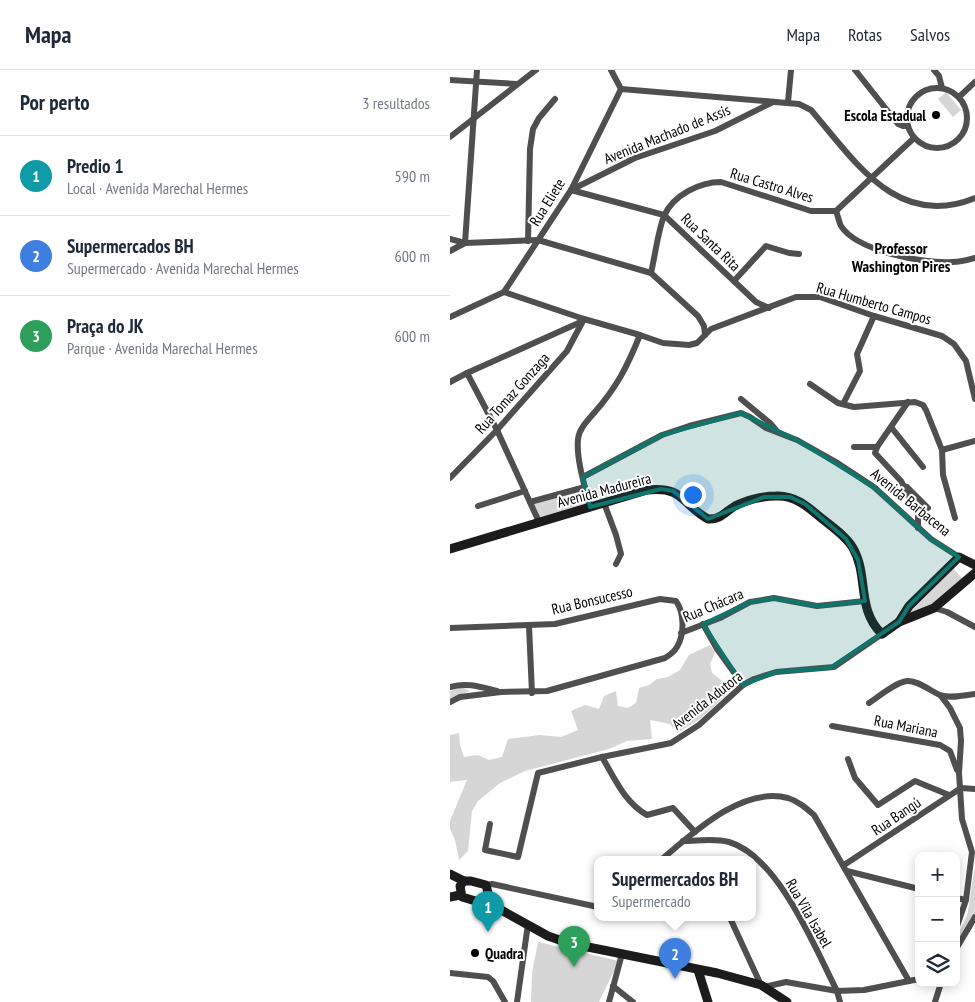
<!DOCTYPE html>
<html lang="pt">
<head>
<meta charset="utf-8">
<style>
	:root { --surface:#fff; --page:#f6f6f7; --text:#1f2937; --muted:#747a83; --line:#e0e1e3; --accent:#000 }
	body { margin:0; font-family:"PT Sans Narrow",sans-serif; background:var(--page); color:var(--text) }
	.controls { position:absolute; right:15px; bottom:15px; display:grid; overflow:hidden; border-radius:10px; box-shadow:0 2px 12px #0003 }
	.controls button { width:45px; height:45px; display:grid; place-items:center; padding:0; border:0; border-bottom:1px solid var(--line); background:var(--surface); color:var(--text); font:25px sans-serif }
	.you { position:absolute; left:242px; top:424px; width:18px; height:18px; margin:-12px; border:4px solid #fff; border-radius:50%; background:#1a73e8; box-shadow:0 0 0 8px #1a73e833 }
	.badge { display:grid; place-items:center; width:32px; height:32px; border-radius:50%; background:var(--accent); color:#fff; font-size:16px; font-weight:700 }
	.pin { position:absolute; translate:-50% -41px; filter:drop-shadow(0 1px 2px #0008) }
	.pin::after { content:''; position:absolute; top:26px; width:18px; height:15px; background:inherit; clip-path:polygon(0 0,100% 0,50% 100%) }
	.popup { position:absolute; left:144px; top:786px; width:162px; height:65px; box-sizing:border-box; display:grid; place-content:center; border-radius:10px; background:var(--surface); filter:drop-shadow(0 1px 4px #0005); font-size:16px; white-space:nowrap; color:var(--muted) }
	.popup b { font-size:19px; color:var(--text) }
	.popup::after { content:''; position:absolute; left:50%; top:100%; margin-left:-10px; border:10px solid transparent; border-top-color:var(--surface) }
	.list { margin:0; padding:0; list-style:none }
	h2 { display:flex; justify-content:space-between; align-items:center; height:65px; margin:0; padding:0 20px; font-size:21px }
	h2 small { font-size:16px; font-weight:400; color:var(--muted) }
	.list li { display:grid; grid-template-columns:32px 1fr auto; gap:15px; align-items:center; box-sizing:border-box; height:80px; padding:0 20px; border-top:1px solid var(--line) }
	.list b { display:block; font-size:19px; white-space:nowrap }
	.list p { margin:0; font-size:16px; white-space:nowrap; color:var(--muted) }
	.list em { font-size:16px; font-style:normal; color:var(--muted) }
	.icon { flex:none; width:28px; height:28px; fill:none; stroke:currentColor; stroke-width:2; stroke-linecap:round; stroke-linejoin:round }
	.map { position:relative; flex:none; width:525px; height:932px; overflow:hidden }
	header { display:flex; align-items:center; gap:30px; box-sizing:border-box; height:70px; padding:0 25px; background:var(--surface); border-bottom:1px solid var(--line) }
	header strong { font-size:24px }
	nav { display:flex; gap:28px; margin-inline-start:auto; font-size:18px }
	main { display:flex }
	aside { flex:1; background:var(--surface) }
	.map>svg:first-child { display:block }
	.green { fill:#d6d6d6 }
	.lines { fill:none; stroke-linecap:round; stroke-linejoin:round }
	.street { stroke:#4f4f4f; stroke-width:6 }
	.secondary { stroke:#1c1c1c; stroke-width:9 }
	.marked { fill:#0f766e; fill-opacity:0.2; stroke:#0f766e; stroke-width:4; stroke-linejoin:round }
	.poi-dot { fill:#000; stroke:#fff; stroke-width:2 }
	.labels { text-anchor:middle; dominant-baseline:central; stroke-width:4; stroke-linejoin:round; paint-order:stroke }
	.poi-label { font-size:15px; font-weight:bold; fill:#000; stroke:#fff; text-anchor:end }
	.street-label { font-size:15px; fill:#000; stroke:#fff }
	.neighbourhood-label { font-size:16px; font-weight:bold; fill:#000; stroke:#fff }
</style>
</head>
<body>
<header>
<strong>Mapa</strong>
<nav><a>Mapa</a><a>Rotas</a><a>Salvos</a></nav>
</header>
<main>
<aside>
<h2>Por perto<small>3 resultados</small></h2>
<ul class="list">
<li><span class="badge" style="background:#0f9aa8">1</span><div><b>Predio 1</b><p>Local · Avenida Marechal Hermes</p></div><em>590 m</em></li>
<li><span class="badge" style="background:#3f7fe0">2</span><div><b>Supermercados BH</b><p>Supermercado · Avenida Marechal Hermes</p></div><em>600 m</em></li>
<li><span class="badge" style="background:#2e9e5b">3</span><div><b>Praça do JK</b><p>Parque · Avenida Marechal Hermes</p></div><em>600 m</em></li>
</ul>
</aside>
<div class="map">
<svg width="525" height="932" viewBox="0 0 525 932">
	<rect width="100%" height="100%" fill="#fff"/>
	<g class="green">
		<path d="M496 22 511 40 503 47 488 29Z"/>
		<path d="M134 418 138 436 89 451 81 433Z"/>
		<path d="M503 498 512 508 484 537 459 545 461 540Z"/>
		<path d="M260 575 265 582 260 594 262 603 283 619 250 649 227 663 220 654 200 650 202 669 177 671 159 679 75 701 50 713 28 731 22 741 18 781 9 790 5 770 0 759V751L17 710 0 712V665L9 663 10 675 14 687 28 685 39 690 52 687 58 669 90 665 111 667 128 660 121 641 135 635 149 639 154 626 166 621 168 636 178 638 186 633 189 618 199 615 207 609 218 607 230 600 239 585Z"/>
		<path d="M12 617 20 621 0 628V621Z"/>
		<path d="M525 798V844L506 874C506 863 514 855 517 845 521 829 521 813 525 798Z"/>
		<path d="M88 872 169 891 149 932H81L82 903Z"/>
	</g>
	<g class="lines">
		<g class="street">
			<path d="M161 0 171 19"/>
			<path d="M405 0 448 54 453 56H458"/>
			<path d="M484 0 489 6 492 18"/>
			<path d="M0 10 67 14"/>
			<circle cx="487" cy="48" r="30"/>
			<path d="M171 19 349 34 361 40C405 91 447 160 525 128"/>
			<path d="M509 27 525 12"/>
			<path d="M338 32 341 0"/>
			<path d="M0 67 86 0"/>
			<path d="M121 120 214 145 306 232 319 238"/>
			<path d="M121 120 185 88 265 61 323 32"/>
			<path d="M386 141C388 146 389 152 391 156 407 181 474 194 502 192 510 192 518 190 525 188"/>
			<path d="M0 169 15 173"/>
			<path d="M78 171 80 79 83 59 89 48 105 29"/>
			<path d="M15 173 27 0"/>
			<path d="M0 181 15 173 88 170 201 203 248 246 254 256 255 265"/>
			<path d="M201 203C205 186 208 161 214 146 223 125 250 112 271 112L361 141H386L464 68"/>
			<path d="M284 211 316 176 339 183 349 184"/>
			<path d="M54 222 134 249 190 265 213 273 239 275 247 273 261 259 346 227H370L424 246 492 266 504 274 516 291 525 329"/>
			<path d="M0 247 54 222 121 120 171 19"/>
			<path d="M17 303 47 360 89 452"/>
			<path d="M0 312 17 303 133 251"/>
			<path d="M360 314 388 333 404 337 465 332 473 335 476 340 492 380 493 405 505 448"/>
			<path d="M291 329 320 353 326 360"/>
			<path d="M458 332 427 377 425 383 451 411 468 443V458"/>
			<path d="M393 334 410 301 407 284 424 246"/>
			<path d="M441 357 473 397"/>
			<path d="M404 377H427"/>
			<path d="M492 380 525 371"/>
			<path d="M133 407 212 365 239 356 291 343 300 347 316 358 347 370 386 392 424 417 481 469 509 487"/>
			<path d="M0 408 47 360 117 281 134 249"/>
			<path d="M457 417 478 438"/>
			<path d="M80 432 135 417"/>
			<path d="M154 433 166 465 171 484 166 494"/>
			<path d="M28 436 75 421"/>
			<path d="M140 437C135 417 126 389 128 369 129 359 137 351 144 343 167 317 177 297 190 265"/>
			<path d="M484 538 497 542 525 557"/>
			<path d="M253 554 267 579 293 615"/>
			<path d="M79 556 82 623"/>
			<path d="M0 558 105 554 210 529 226 531C234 542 235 564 227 577 224 582 220 585 215 588L97 621 51 622 10 627 0 632"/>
			<path d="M231 563 270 548 300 532 324 528 367 536 415 531"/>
			<path d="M0 617C17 612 31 617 47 621"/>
			<path d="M491 626 500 638 510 658 511 671 509 703 512 749 522 782 516 830 506 859"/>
			<path d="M419 633C428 627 446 612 457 611 468 610 480 621 490 625 500 629 514 625 525 624"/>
			<path d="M382 656 490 675 500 681 507 700"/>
			<path d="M152 687C165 709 175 733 197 745L223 738 245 762"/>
			<path d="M398 689 405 708 428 735 465 711 499 725"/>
			<path d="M511 718 525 719"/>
			<path d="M40 754 35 780 68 787 88 703 152 687 221 673 249 655 293 615 304 609 326 602 384 597 432 564"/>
			<path d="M233 771C248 771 264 768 279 772 328 786 365 878 387 921L390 932"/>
			<path d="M211 790C243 763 292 716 338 728 348 731 356 738 364 745L459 911"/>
			<path d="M394 795 511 718"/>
			<path d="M397 801 469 819"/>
			<path d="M36 815 42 814 148 837"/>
			<path d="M506 828 516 830"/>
			<path d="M280 848 311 915"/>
			<path d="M506 879 525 847"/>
			<path d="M0 903 38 907 43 911 55 932"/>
			<path d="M163 916 183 932"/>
			<path d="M314 917 336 912 387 921 414 920 469 909"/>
			<path d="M67 932 78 854"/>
			<path d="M159 932 172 884"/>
			<path d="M485 932 491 913"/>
		</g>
		<g class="secondary">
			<path d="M0 479 197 420C234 416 231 434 258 449 270 450 275 442 285 436 296 430 313 426 326 426 344 425 357 436 370 447 381 456 396 466 403 478 419 506 406 539 432 564L449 552 484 538 525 503"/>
			<path d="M449 552 459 536 509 487 525 495"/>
			<path d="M0 804 14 811"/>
			<path d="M14 811H21L36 815 38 823 37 829 29 832 12 827 10 816Z"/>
			<path d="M0 827 10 825"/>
			<path d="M35 831 98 866 118 873 267 903 311 915 337 932"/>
			<path d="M248 900 258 932"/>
		</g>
	</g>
	<path class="marked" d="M291 343 347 370 424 417 481 469 509 487 459 536 449 552 380 598 326 602 293 615 253 554 300 532 324 528 367 536 415 531 408 490 396 469 355 434 340 427H314L258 449 223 421 211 419 140 437 133 407 212 365Z"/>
	<g class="poi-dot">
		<circle cx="486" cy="45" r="5"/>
		<circle cx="25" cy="883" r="5"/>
	</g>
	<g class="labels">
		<g class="poi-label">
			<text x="476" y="45">Escola Estadual</text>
			<text x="35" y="883" text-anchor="start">Quadra</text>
		</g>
		<g class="street-label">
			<text transform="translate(217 64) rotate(-22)">Avenida Machado de Assis</text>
			<text transform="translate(322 115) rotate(17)">Rua Castro Alves</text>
			<text transform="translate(97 132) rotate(-58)">Rua Eliete</text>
			<text transform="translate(261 172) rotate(44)">Rua Santa Rita</text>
			<text transform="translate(424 233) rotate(16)">Rua Humberto Campos</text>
			<text transform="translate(62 323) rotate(-48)">Rua Tomaz Gonzaga</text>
			<text transform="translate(154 420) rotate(-15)">Avenida Madureira</text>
			<text transform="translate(461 432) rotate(39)">Avenida Barbacena</text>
			<text transform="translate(142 530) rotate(-13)">Rua Bonsucesso</text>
			<text transform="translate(263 535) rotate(-23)">Rua Chácara</text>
			<text transform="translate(257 630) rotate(-38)">Avenida Adutora</text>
			<text transform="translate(456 656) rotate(11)">Rua Mariana</text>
			<text transform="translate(446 746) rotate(-34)">Rua Bangú</text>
			<text transform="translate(359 843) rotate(60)">Rua Vila Isabel</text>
		</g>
		<g class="neighbourhood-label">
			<text x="451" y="178">Professor<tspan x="451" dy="18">Washington Pires</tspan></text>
		</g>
	</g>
</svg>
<div class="controls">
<button>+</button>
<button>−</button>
<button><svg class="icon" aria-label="layers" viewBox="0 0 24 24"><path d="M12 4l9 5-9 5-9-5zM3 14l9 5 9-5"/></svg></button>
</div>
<div class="you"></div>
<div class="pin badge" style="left:38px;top:862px;background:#0f9aa8">1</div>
<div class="pin badge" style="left:225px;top:909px;background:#3f7fe0">2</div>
<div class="popup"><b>Supermercados BH</b>Supermercado</div>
<div class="pin badge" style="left:124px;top:897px;background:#2e9e5b">3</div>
</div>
</main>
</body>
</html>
